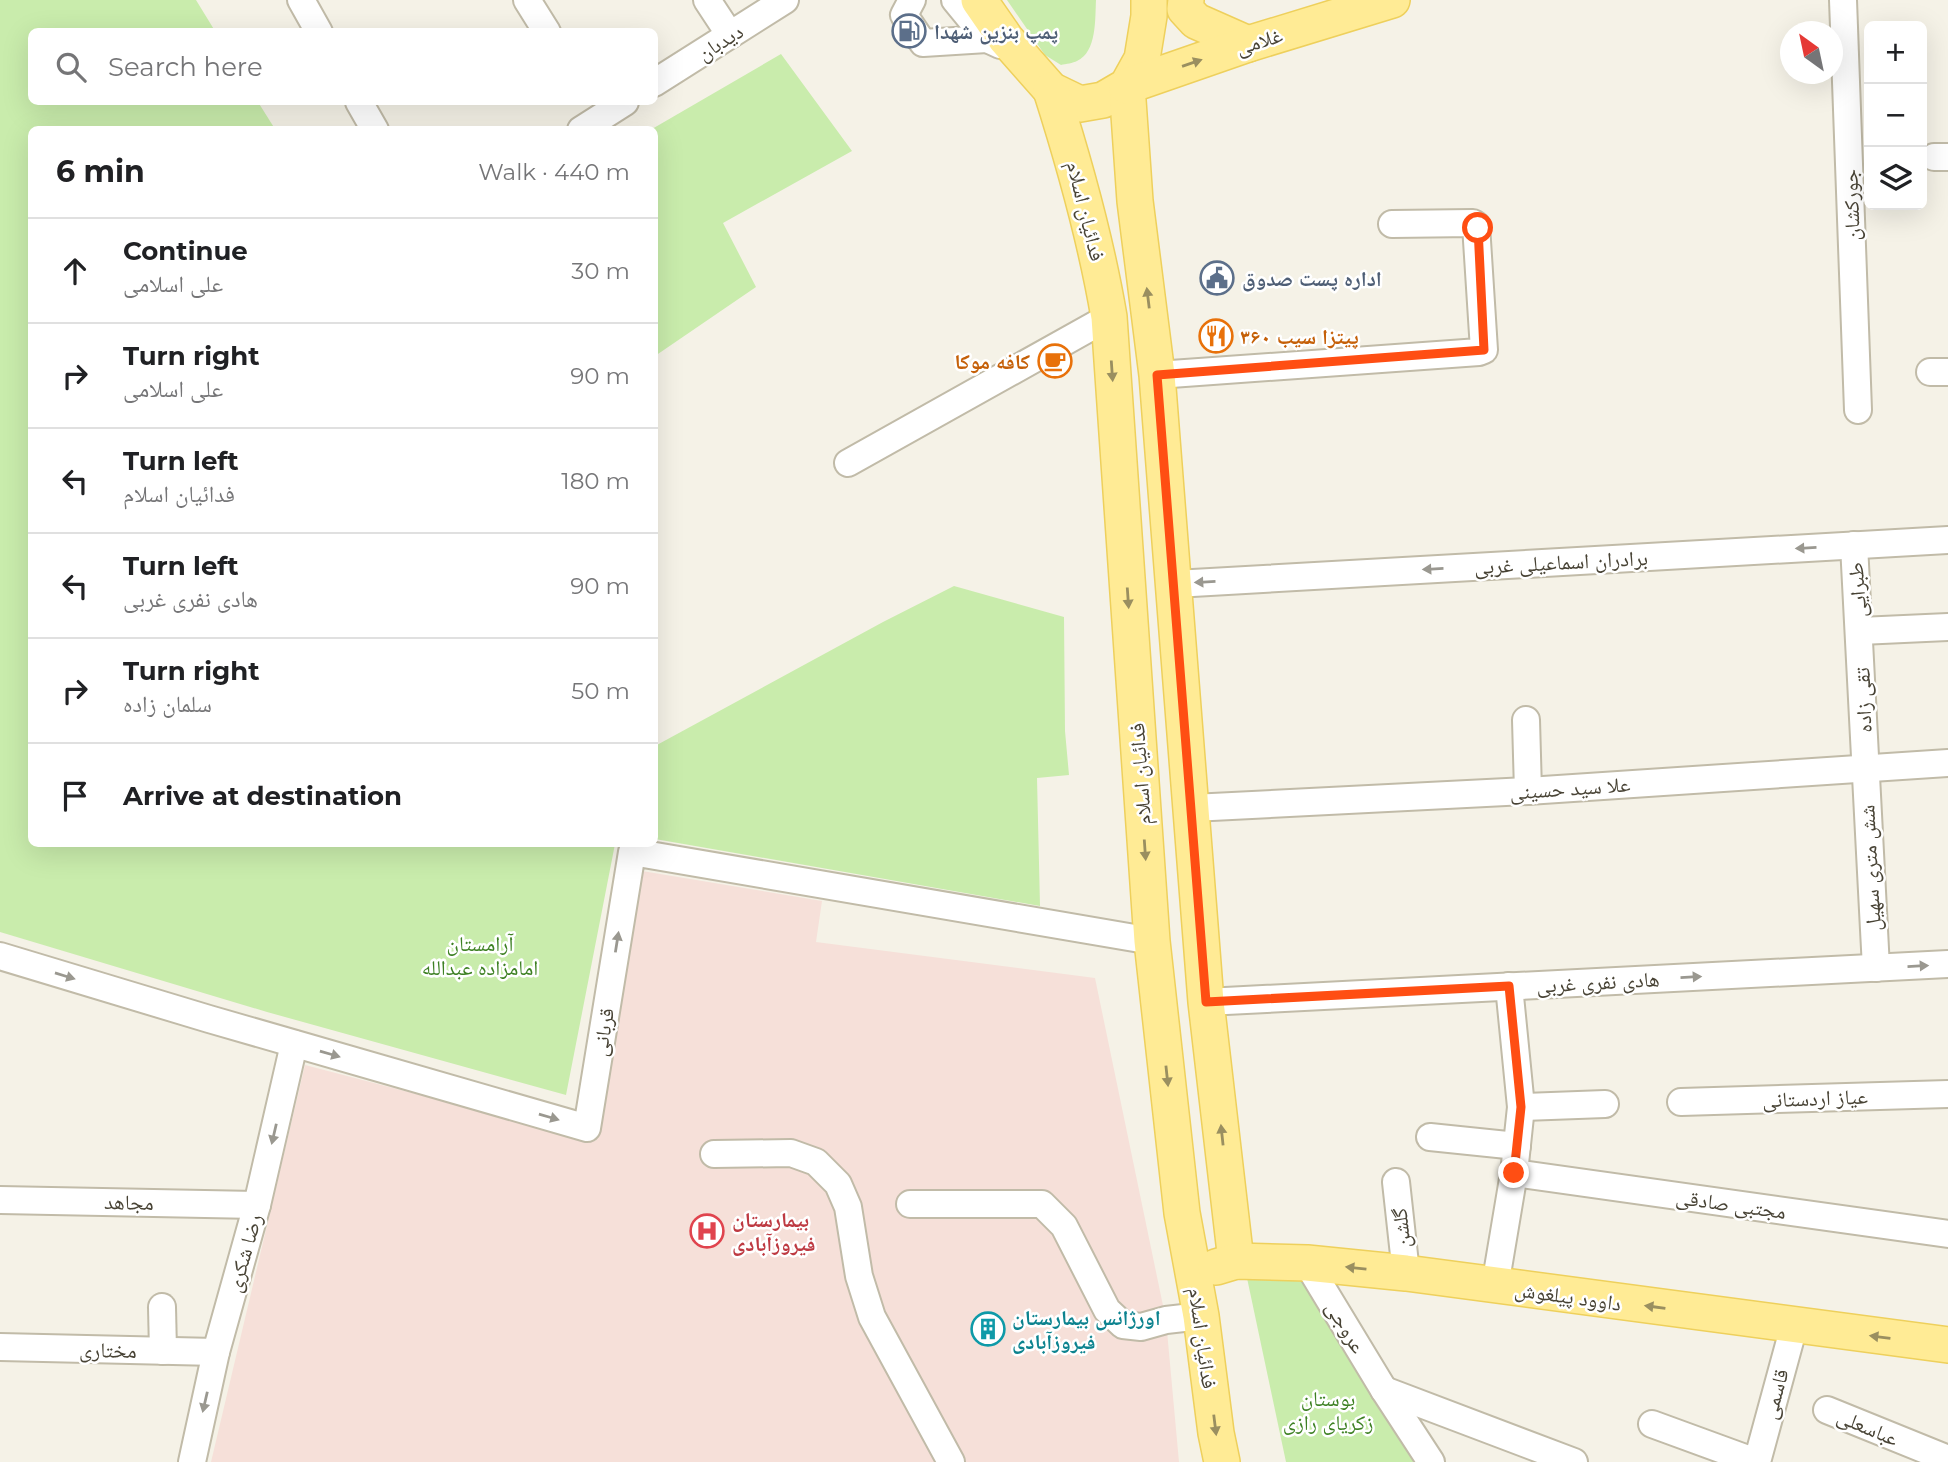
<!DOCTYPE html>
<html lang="en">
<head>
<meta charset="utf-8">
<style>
	:root { --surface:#fff; --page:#f6f6f6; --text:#202124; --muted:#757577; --line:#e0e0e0 }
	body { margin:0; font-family:Montserrat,"Noto Naskh Arabic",sans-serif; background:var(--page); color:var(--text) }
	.controls { position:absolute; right:21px; top:21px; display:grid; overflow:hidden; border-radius:10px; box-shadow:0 7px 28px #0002 }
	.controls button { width:63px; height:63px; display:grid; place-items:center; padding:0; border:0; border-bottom:2px solid var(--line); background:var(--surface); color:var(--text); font:35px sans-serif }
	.compass { position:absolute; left:1780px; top:21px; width:63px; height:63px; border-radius:50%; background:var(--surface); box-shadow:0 7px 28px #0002; rotate:327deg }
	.stop { position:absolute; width:21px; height:21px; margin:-16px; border:5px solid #ff4e13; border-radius:50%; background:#fff }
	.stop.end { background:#ff4e13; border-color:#fff; box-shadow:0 2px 7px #0008 }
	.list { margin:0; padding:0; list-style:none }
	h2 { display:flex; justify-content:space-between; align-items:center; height:91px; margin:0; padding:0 28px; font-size:30px }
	h2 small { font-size:23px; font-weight:400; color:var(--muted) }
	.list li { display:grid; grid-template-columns:46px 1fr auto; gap:21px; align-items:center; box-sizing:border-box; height:105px; padding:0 28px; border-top:2px solid var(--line) }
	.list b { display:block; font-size:26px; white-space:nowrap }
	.list p { margin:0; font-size:23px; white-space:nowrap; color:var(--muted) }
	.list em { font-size:23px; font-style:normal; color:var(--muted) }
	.icon { flex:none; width:38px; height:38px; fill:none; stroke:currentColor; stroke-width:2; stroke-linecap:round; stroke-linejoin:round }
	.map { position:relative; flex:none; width:1948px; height:1462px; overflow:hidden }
	.search { position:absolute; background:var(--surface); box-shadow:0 7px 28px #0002; left:28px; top:28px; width:630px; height:77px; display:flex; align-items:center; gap:18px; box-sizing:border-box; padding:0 24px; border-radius:10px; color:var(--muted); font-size:26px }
	.panel { position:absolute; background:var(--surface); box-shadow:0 7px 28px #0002; left:28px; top:126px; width:630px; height:721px; border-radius:10px }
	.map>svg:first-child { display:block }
	.medical { fill:#f6e0d9 }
	.green { fill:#c9ecac }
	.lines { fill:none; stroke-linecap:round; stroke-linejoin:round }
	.minor-casing { stroke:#c1bba8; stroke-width:30 }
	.major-casing { stroke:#eed05c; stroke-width:38 }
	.minor { stroke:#fff; stroke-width:26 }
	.major { stroke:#ffeb95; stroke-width:35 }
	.oneway { fill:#9a8f60 }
	.oneway2 { fill:#9a9890 }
	.route { stroke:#ff4e13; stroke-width:9 }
	.labels { text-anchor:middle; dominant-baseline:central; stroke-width:5; stroke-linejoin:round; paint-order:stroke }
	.service-label { font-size:21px; font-weight:bold; fill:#4e5e75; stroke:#fff; text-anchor:start }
	.street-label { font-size:21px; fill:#484335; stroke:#fff }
	.food-label { font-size:21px; font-weight:bold; fill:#c56008; stroke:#fff; text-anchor:start }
	.park-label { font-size:21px; fill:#3d8023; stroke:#fff }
	.health-label { font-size:21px; font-weight:bold; fill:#be3a42; stroke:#fff; text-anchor:start }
	.culture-label { font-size:21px; font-weight:bold; fill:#0d838f; stroke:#fff; text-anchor:start }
</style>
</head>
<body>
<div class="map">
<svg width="1948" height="1462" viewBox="0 0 1948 1462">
	<rect width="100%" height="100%" fill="#f5f2e7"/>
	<path class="medical" d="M642 871 822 901 816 942 1095 978 1166 1320 1179 1462H211L305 1065 596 1141Z"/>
	<g class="green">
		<path d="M0 0H196L215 31 32 32V102H258L275 129 32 130V844H615L566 1095 267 1012 0 932Z"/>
		<path d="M1007 0H1096C1095 19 1097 52 1077 61 1073 63 1066 64 1061 65L1045 55Z"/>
		<path d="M781 54 852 151 723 223 756 287 655 356 654 130 652 129Z"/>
		<path d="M954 586 1064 617 1065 731 1069 775 1037 778 1040 906 655 839V746L883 622Z"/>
		<path d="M1247 1278 1311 1282 1421 1462H1286Z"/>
	</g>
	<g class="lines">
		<defs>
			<g id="minor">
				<path d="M301 0 319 32"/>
				<path d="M527 0 547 32"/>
				<path d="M707 0 730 35"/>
				<path d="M912 0 904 15 923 43 987 39"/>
				<path d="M955 0 987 39 1000 45"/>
				<path d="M1843 0 1858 410"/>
				<path d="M654 83 785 0"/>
				<path d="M359 102 375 130"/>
				<path d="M581 130 625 102"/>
				<path d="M1934 157H1948"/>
				<path d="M1930 372H1948"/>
				<path d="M1157 375 1479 352 1484 350 1476 225 1473 223 1392 224"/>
				<path d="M848 463 1109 317"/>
				<path d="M1854 545 1876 968"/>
				<path d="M1175 584 1948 540"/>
				<path d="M1860 631 1948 627"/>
				<path d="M1526 720 1528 791"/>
				<path d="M1192 808 1528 791 1948 763"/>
				<path d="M0 956 209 1019 587 1128 632 852 1152 941"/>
				<path d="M1206 1002 1948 964"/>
				<path d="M1681 1102 1948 1094"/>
				<path d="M1521 1107 1605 1104"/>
				<path d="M1430 1137 1517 1146"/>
				<path d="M714 1154 791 1153 816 1162 838 1184 848 1207 859 1276 872 1317 951 1462"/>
				<path d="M1514 1173 1948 1234"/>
				<path d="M1396 1182 1406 1273"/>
				<path d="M0 1200 257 1205"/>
				<path d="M910 1204H1042L1064 1226 1107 1310 1123 1325 1141 1327 1166 1320 1201 1316"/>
				<path d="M1307 1263 1384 1390 1431 1462"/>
				<path d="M1495 1286 1514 1173 1521 1107 1509 986"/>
				<path d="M162 1307 163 1351"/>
				<path d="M0 1347 216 1352"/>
				<path d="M1384 1390 1574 1462"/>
				<path d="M1827 1410 1948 1459"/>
				<path d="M1652 1424 1756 1462"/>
				<path d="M192 1462 216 1352 257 1205 294 1044"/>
				<path d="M1757 1462 1794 1326"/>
			</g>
			<g id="major">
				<path d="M979 0 1006 39 1051 90 1080 104 1103 100 1127 86 1142 59 1149 16V0"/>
				<path d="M1186 0 1185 9 1196 21 1248 44"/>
				<path d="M1127 86 1135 201 1157 375 1206 1002 1236 1261"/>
				<path d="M1127 86 1248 44 1392 0"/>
				<path d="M1051 90C1075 165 1096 240 1109 317L1152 941 1182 1213 1201 1316 1216 1433 1222 1462"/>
				<path d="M1216 1267 1236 1261 1307 1263 1406 1273 1948 1345"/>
			</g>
		</defs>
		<use href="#minor" class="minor-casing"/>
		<use href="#major" class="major-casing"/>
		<use href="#minor" class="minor"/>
		<use href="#major" class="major"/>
	</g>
	<defs><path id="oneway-solid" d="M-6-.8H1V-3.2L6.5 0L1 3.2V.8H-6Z" transform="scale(1.75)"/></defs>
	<g class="oneway">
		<use href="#oneway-solid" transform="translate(1192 63) rotate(-19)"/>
		<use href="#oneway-solid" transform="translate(1148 298) rotate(-97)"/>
		<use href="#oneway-solid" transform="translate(1112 371) rotate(86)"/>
		<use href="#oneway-solid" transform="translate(1128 598) rotate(86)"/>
		<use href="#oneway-solid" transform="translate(1145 850) rotate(86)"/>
		<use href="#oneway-solid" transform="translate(1167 1076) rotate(84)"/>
		<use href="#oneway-solid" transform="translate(1222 1135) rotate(-96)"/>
		<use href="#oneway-solid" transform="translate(1356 1268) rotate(-174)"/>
		<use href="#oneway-solid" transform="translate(1655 1307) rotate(-172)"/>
		<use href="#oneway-solid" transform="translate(1880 1337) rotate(-173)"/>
		<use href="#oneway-solid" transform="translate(1215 1425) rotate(83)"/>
	</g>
	<g class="oneway2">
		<use href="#oneway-solid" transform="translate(1806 548) rotate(177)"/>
		<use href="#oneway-solid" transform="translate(1433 569) rotate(177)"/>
		<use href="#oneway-solid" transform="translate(1205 582) rotate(177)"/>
		<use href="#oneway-solid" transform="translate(617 942) rotate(-81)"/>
		<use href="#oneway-solid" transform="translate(1918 966) rotate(-3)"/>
		<use href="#oneway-solid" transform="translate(65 976) rotate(17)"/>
		<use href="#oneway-solid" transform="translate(1691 977) rotate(-3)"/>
		<use href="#oneway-solid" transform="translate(330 1054) rotate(16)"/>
		<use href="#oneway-solid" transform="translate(549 1117) rotate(16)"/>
		<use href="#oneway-solid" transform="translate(274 1134) rotate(103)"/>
		<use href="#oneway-solid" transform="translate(205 1402) rotate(103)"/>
	</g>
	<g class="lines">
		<path class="route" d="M1478 228 1484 350 1157 375 1206 1002 1509 986 1521 1107 1514 1173"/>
	</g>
	<defs>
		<symbol id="fuel-ring" viewBox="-11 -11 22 22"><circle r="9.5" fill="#fff" stroke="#5c6f8a" stroke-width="1.5"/><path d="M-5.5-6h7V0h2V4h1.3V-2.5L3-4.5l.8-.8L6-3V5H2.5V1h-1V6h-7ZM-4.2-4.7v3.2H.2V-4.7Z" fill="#5c6f8a"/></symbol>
		<symbol id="civic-ring" viewBox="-11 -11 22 22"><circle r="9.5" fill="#fff" stroke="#5c6f8a" stroke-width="1.5"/><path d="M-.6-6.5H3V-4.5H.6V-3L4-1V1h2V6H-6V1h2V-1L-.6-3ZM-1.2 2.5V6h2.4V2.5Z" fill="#5c6f8a"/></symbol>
		<symbol id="restaurant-ring" viewBox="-11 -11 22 22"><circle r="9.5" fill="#fff" stroke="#e8710a" stroke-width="1.5"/><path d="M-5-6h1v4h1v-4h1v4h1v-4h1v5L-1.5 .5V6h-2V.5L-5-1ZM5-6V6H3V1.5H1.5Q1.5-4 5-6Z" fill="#e8710a"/></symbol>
		<symbol id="cafe-ring" viewBox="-11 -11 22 22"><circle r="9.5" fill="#fff" stroke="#e8710a" stroke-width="1.5"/><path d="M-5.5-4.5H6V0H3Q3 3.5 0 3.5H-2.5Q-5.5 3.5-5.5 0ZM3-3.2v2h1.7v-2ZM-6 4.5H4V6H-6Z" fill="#e8710a"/></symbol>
		<symbol id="hospital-ring" viewBox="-11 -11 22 22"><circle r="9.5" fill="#fff" stroke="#e0444e" stroke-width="1.5"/><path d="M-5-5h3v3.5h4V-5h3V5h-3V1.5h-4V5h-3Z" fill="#e0444e"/></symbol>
		<symbol id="building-ring" viewBox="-11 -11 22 22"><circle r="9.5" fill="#fff" stroke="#0f9aa8" stroke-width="1.5"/><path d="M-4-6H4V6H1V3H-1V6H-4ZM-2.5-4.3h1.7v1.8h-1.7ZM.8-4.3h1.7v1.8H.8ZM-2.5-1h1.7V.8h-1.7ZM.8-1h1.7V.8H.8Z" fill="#0f9aa8"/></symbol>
	</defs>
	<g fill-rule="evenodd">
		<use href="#fuel-ring" x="890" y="12" width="38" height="38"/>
		<use href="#civic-ring" x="1198" y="259" width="38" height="38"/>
		<use href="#restaurant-ring" x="1197" y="317" width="38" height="38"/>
		<use href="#cafe-ring" x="1036" y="342" width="38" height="38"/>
		<use href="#hospital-ring" x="688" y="1212" width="38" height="38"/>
		<use href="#building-ring" x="969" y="1310" width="38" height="38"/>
	</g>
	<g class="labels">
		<g class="service-label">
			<text x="934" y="31">پمپ بنزین شهدا</text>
			<text x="1242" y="278">اداره پست صدوق</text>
		</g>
		<g class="street-label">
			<text transform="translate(1259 41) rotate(-17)">غلامی</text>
			<text transform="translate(720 42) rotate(-32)">دیدبان</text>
			<text transform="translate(1851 205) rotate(-92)">جورکشان</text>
			<text transform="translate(1086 211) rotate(76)">فدائیان اسلام</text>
			<text transform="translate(1561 562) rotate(-3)">برادران اسماعیلی غربی</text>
			<text transform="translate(1857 590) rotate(-94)">طبرایی</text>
			<text transform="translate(1863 700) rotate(-92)">تقی زاده</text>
			<text transform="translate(1140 774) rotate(-94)">فدائیان اسلام</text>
			<text transform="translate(1570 788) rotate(-4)">علا سید حسینی</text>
			<text transform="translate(1870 868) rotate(-93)">شش متری سهیل</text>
			<text transform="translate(1598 982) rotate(-3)">هادی نفری غربی</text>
			<text transform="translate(603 1032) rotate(-81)">قربانی</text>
			<text transform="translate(1815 1098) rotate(-2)">عیاز اردستانی</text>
			<text transform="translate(129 1202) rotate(1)">مجاهد</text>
			<text transform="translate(1731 1204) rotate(8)">مجتبی صادقی</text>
			<text transform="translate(1401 1228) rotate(-96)">گلشن</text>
			<text transform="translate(244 1253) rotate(-74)">رضا شکری</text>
			<text transform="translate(1568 1296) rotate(8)">داوود پیلغوش</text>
			<text transform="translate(1346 1327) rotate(59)">عروجی</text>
			<text transform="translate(1203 1338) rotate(82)">فدائیان اسلام</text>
			<text transform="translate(108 1350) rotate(1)">مختاری</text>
			<text transform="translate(1775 1394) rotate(-75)">قاسمی</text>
			<text transform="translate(1868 1427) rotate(23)">عباسعلی</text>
		</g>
		<g class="food-label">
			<text x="1240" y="336">پیتزا سیب ۳۶۰</text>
			<text x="1030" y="361" text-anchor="end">کافه موکا</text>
		</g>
		<g class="park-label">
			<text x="480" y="943">آرامستان<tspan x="480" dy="24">امامزاده عبدالله</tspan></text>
			<text x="1328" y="1398">بوستان<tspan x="1328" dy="24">زکریای رازی</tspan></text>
		</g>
		<g class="health-label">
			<text x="732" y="1219">بیمارستان<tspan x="732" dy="24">فیروزآبادی</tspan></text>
		</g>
		<g class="culture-label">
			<text x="1012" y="1317">اورژانس بیمارستان<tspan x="1012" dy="24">فیروزآبادی</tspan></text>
		</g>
	</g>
</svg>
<div class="controls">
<button>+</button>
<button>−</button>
<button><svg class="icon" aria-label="layers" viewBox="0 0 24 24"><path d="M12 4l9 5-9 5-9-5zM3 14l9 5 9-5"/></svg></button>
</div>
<svg class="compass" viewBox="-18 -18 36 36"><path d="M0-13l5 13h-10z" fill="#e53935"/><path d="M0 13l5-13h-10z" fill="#757577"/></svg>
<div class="stop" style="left:1478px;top:228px"></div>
<div class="stop end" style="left:1514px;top:1173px"></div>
<div class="search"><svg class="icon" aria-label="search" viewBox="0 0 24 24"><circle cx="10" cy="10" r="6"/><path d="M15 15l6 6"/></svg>Search here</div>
<section class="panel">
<h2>6 min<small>Walk · 440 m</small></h2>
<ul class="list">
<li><svg class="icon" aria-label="ahead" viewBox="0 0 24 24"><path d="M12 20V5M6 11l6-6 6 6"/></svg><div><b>Continue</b><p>علی اسلامی</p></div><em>30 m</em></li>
<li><svg class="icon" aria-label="right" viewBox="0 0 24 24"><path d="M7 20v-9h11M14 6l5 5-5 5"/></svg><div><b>Turn right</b><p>علی اسلامی</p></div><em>90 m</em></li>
<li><svg class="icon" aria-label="left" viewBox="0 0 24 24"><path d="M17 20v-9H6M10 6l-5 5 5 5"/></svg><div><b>Turn left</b><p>فدائیان اسلام</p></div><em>180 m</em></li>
<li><svg class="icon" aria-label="left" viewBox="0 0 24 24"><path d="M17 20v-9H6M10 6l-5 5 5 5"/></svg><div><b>Turn left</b><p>هادی نفری غربی</p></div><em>90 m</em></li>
<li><svg class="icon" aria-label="right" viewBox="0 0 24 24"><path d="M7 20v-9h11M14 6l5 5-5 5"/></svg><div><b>Turn right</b><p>سلمان زاده</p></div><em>50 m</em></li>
<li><svg class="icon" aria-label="arrive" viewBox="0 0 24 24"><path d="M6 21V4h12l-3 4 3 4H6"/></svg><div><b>Arrive at destination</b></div></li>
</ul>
</section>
</div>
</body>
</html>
